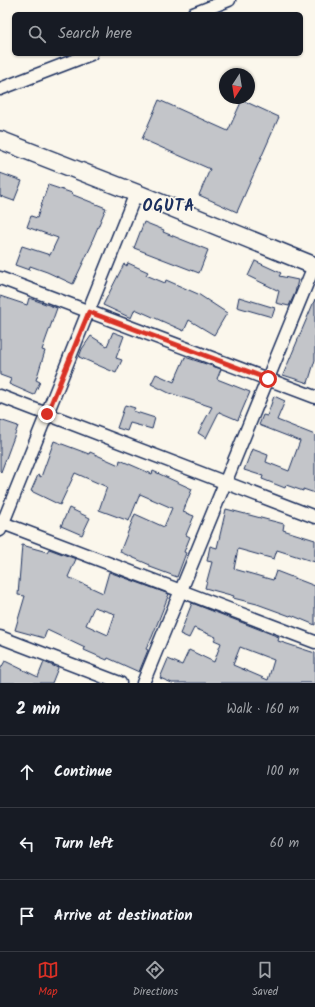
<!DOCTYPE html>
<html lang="en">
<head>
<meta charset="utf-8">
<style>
	:root { --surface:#171b24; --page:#242831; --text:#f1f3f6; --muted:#9ea1a6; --line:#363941; --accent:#d93025 }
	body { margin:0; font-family:Kalam,sans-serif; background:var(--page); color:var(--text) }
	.compass { position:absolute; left:219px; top:68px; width:36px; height:36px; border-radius:50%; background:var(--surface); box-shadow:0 1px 3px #0004; rotate:192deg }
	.stop { position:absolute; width:12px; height:12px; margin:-9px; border:3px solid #d93025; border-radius:50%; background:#fff }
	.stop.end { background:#d93025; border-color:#fff; box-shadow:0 1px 4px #0008 }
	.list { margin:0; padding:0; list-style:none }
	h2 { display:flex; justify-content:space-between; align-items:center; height:52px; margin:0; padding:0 16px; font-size:17px }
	h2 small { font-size:13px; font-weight:400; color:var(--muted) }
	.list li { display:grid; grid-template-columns:26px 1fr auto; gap:12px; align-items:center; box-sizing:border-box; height:72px; padding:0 16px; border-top:1px solid var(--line) }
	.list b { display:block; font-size:15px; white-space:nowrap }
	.list em { font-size:13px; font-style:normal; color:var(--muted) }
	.icon { flex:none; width:22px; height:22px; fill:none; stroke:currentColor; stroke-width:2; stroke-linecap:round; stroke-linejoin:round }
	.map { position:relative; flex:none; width:315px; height:683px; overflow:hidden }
	.search { position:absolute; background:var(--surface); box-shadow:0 1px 3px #0004; left:12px; right:12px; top:12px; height:44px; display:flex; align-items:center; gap:10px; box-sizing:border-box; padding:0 14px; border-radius:6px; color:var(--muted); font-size:15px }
	.sheet { height:268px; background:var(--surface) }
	nav { display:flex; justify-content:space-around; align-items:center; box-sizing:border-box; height:56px; border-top:1px solid var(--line); background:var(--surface); font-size:11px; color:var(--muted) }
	nav a { display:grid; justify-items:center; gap:2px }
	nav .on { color:var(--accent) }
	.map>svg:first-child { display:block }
	.building { fill:#c3c5c9; stroke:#1b2f5e; fill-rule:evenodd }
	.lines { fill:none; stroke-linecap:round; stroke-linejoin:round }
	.street-casing { stroke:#1b2f5e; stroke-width:15 }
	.secondary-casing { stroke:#1b2f5e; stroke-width:20 }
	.street { stroke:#fbf7ec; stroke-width:12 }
	.secondary { stroke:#fbf7ec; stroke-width:17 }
	.route { stroke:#d93025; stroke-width:5 }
	.labels { text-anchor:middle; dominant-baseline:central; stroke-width:3.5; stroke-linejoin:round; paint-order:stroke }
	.district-label { font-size:16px; font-weight:bold; letter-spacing:1px; fill:#1b2f5e; stroke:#fbf7ec }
</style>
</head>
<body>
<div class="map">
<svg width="315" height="683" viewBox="0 0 315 683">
	<rect width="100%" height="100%" fill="#fbf7ec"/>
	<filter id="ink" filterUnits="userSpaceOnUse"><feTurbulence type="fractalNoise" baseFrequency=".025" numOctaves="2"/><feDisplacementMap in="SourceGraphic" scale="8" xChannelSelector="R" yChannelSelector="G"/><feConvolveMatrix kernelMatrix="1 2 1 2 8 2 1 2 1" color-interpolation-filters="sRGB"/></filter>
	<g filter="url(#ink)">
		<g class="building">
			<path d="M159 100 228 131 242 100 279 117 237 212 199 195 210 169 142 139Z"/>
			<path d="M0 173 22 181 14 201 0 196Z"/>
			<path d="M48 185 72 193 71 194 106 208 92 241 93 242 73 284 47 272 30 266 29 270 15 265 22 246 50 255 58 238 27 227 31 216 37 218Z"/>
			<path d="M144 222 164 230 163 232 208 250 199 273 134 248Z"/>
			<path d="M255 261 281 273 279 276 298 280 295 293 289 306 276 303 279 291 248 276Z"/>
			<path d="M128 263 148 272 146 275 165 283 166 280 198 294 227 313 214 335 189 320 184 331 135 309 131 318 103 305 124 264 127 266Z"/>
			<path d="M0 296 27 305 29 298 57 308 42 350 45 351 36 380 40 382 34 395 9 384 11 379 0 375Z"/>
			<path d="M239 297 275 308 272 317 237 307Z"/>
			<path d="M315 299V360L308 383 283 375Z"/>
			<path d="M113 332 124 336 116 358 122 360 116 373 79 357 82 349 91 336 107 346Z"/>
			<path d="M185 357 221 369 217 379 250 392 238 420 219 412 206 438 198 433 212 407 169 393 151 384 156 374 174 382Z"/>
			<path d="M274 396 285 401 277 420 315 435V493L303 489V491L286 485 285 488 262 479 263 476 244 470 252 449 268 455 266 462 289 471 300 441 259 425 263 415 267 416Z"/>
			<path d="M125 405 135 408 133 411 155 418 152 429 130 423 127 431 117 428Z"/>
			<path d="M0 420 18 426 1 472 0 471Z"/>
			<path d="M54 441 89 454 90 452 119 465 120 460 152 474 153 471 192 489 183 512 194 516 186 535 190 537 184 552 186 553 177 577 150 567V565L120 552 135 514 164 527 172 508 140 494 129 521 99 510 107 487 75 473 60 505 31 491 38 475 41 477Z"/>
			<path d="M69 508 90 518 82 535 61 526Z"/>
			<path d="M226 509 284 524 283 530 315 540V562L277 550 274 559 238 549 234 569 273 580 276 571 315 586V625L291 615 290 616 257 604 233 598 234 596 205 588 212 562 207 561 210 546 217 548Z"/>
			<path d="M22 545 47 552 49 549 76 559 68 577 103 593 109 572 169 594 152 637 146 649 148 650 139 672 108 658 107 660 84 650 85 648 47 630 44 638 15 630 25 596 18 595ZM94 607 115 614 108 635 86 625Z"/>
			<path d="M192 603 279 637 278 641 315 653V683H172L160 678 168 659 182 665 189 650 214 662 221 643 214 640 216 637 194 628 189 638 180 634ZM240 647 274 660 268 680 233 665Z"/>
			<path d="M5 661 38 677 44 662 58 668 52 683H0V670Z"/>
		</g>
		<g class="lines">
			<defs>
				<g id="street">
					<path d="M193 14 229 0"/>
					<path d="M0 89 91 54"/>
					<path d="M0 278 315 397"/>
					<path d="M0 396 315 517"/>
					<path d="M0 522 315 642"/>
					<path d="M0 530 136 193"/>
					<path d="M0 637 120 683"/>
					<path d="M143 683 314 266"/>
				</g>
				<path id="secondary" d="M0 140 136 193 315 266"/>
			</defs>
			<use href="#street" class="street-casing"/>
			<use href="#secondary" class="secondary-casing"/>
			<use href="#street" class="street"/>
			<use href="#secondary" class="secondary"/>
		</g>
	</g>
	<g class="lines" filter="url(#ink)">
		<path class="route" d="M47 414 89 312 268 379"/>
	</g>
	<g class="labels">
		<g class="district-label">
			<text x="169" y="206">OGUTA</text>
		</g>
	</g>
</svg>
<svg class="compass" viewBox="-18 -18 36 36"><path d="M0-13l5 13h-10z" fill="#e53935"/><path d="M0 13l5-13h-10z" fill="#9ea1a6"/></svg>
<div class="stop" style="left:268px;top:379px"></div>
<div class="stop end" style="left:47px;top:414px"></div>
<div class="search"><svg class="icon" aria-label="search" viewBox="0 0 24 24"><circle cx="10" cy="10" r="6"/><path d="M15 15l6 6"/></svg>Search here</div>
</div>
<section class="sheet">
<h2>2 min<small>Walk · 160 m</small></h2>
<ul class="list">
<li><svg class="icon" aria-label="ahead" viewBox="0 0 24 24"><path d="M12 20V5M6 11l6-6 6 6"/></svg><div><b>Continue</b></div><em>100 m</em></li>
<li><svg class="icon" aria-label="left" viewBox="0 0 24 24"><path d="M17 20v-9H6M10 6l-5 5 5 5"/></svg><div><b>Turn left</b></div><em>60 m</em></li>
<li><svg class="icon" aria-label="arrive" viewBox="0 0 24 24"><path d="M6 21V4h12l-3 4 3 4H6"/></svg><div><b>Arrive at destination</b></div></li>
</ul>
</section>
<nav>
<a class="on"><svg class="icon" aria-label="map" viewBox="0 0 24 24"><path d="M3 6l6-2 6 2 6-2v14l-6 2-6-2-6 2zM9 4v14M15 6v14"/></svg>Map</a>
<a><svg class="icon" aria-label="directions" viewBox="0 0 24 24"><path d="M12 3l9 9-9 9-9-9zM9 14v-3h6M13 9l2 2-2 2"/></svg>Directions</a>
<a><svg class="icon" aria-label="saved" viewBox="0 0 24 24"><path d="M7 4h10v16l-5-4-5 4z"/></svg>Saved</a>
</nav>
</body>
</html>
